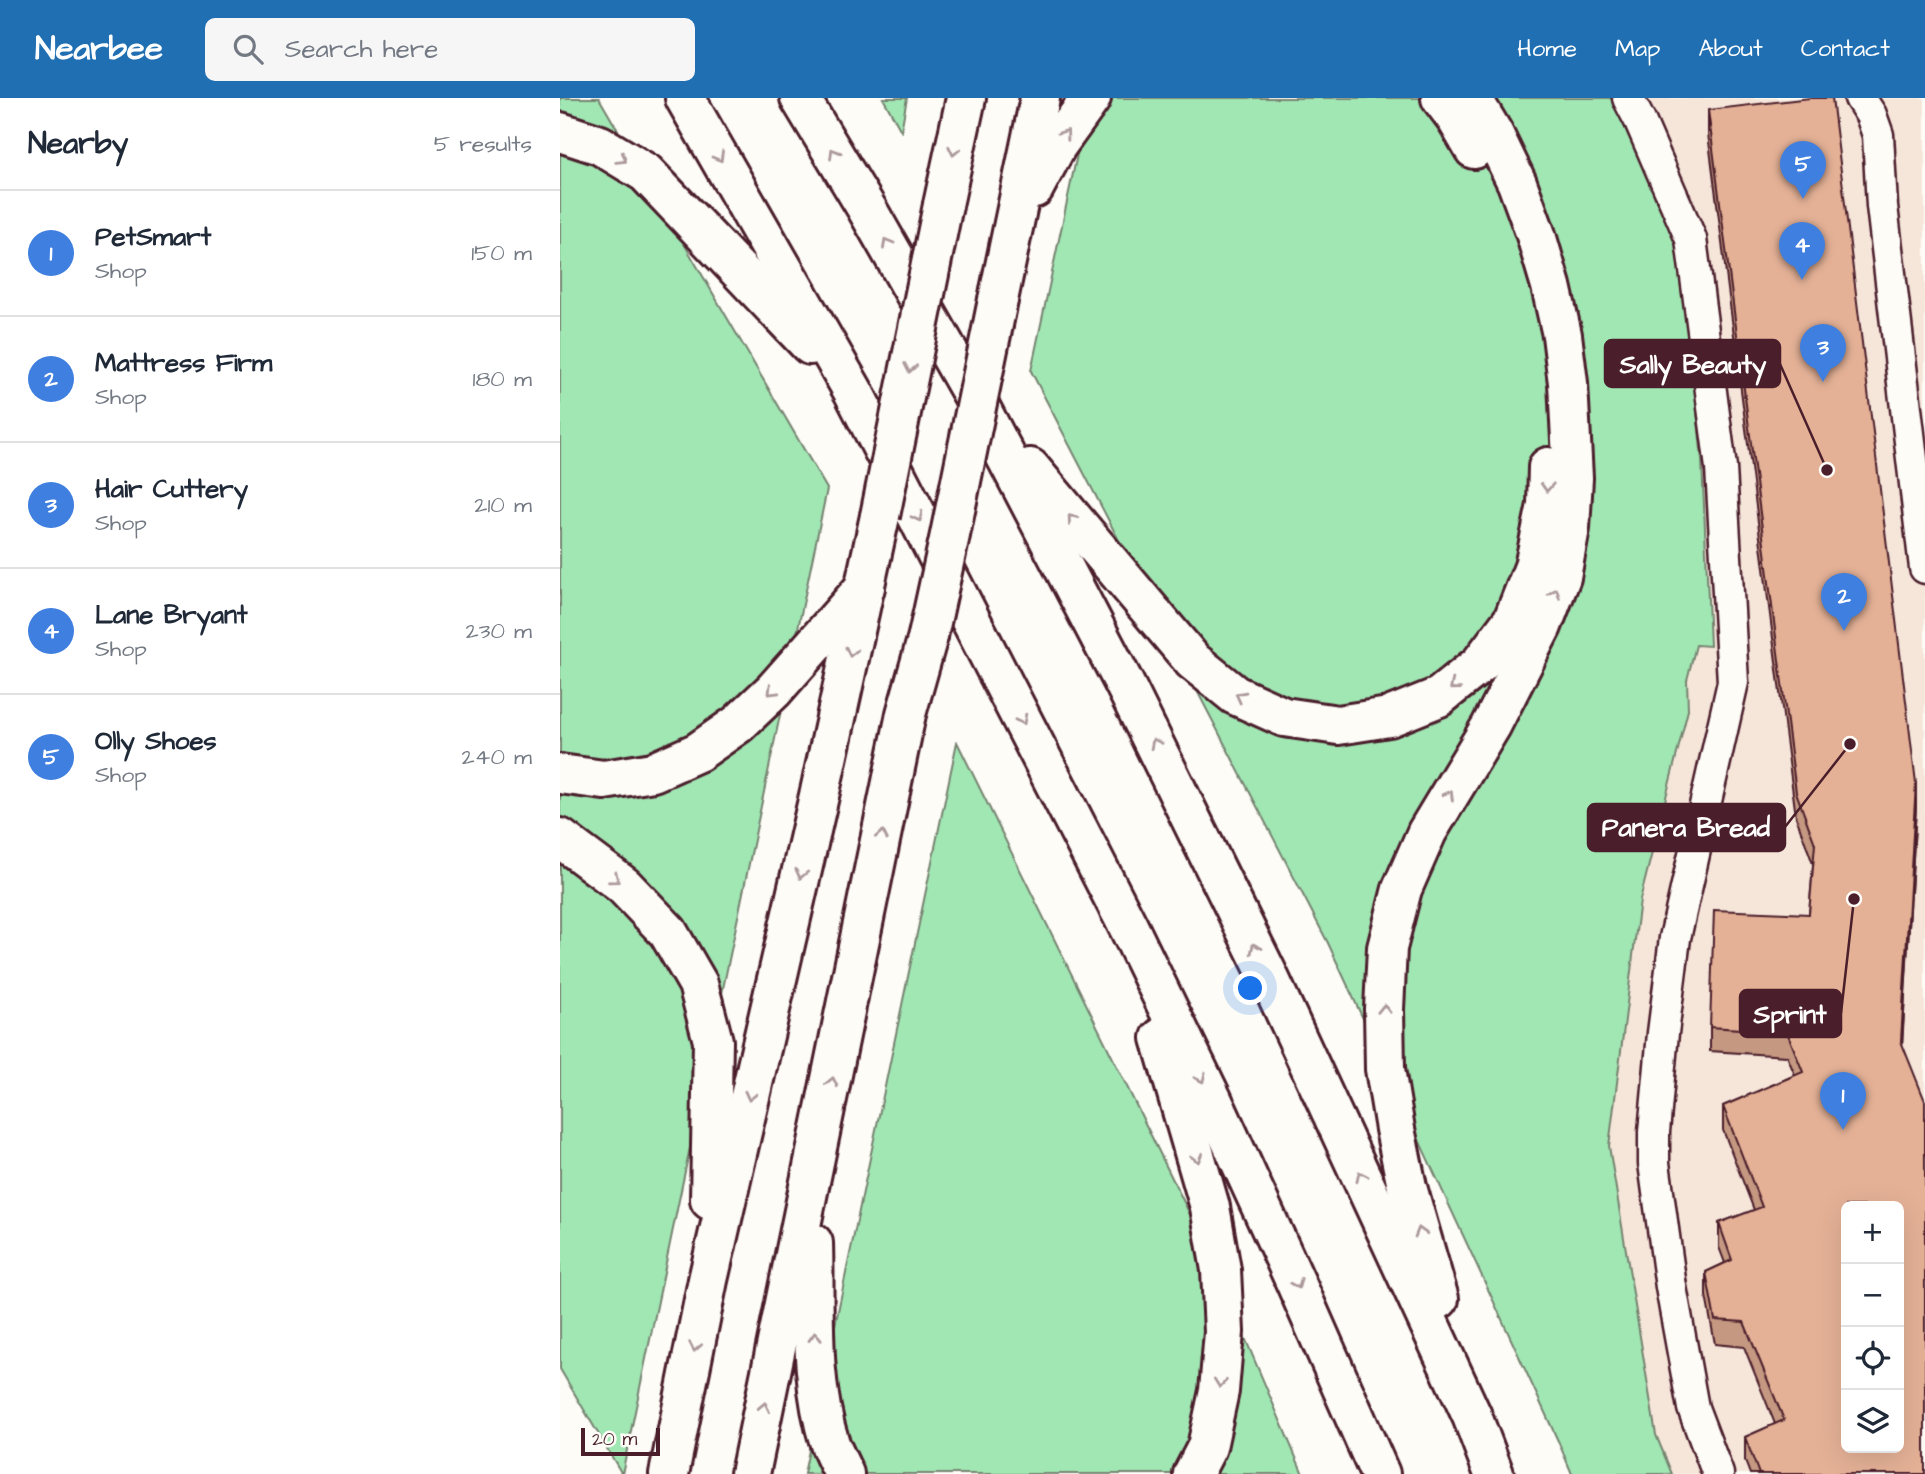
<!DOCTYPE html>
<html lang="en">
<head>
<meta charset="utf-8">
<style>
	:root { --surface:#fff; --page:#f6f6f7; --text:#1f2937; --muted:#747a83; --line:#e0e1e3; --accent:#1f6fb2 }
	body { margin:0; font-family:"Architects Daughter",sans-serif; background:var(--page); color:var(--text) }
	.controls { position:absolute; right:21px; bottom:21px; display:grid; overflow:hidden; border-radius:10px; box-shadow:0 7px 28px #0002 }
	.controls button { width:63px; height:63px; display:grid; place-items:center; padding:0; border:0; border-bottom:2px solid var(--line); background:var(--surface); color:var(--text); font:35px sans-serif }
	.scale { position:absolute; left:21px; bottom:18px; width:79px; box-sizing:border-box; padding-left:7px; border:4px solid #4a1f2b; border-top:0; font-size:19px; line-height:24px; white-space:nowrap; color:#4a1f2b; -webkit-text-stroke:5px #fdfcf7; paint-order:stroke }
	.you { position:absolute; left:691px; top:891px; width:24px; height:24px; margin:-18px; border:5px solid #fff; border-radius:50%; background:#1a73e8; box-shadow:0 0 0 10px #1a73e833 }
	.badge { display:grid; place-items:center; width:46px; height:46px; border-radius:50%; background:var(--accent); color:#fff; font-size:23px; font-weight:700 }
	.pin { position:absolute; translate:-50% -58px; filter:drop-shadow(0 2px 4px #0008) }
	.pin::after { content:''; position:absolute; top:37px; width:24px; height:21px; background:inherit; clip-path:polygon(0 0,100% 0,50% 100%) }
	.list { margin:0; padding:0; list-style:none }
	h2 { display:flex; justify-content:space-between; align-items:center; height:91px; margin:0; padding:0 28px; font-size:30px }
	h2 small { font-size:23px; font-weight:400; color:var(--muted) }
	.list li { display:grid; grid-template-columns:46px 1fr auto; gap:21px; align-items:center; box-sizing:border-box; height:126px; padding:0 28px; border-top:2px solid var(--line) }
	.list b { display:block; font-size:26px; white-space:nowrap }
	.list p { margin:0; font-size:23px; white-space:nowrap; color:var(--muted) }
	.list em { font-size:23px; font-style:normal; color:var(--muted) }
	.icon { flex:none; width:38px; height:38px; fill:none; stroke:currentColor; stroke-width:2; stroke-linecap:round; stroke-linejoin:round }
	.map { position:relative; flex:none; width:1365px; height:1376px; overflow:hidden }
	header { display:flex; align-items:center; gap:42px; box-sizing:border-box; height:98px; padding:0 35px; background:var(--accent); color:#fff }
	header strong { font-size:33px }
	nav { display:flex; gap:38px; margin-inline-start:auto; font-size:24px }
	.search { width:490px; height:63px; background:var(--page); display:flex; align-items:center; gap:18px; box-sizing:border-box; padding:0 24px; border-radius:10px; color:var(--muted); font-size:26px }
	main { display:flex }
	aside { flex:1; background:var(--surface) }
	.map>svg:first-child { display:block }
	.built { fill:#f6e6da; fill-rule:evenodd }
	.green { fill:#a1e7b4; stroke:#768370; stroke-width:2 }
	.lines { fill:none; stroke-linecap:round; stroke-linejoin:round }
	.minor-casing { stroke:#4a1f2b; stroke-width:35 }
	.highway-casing { stroke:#4a1f2b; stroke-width:44 }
	.minor { stroke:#fdfcf7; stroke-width:30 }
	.highway { stroke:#fdfcf7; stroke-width:38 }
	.highway-bridge-casing { stroke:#4a1f2b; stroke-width:44; stroke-linecap:butt }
	.highway-bridge { stroke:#fdfcf7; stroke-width:38 }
	.wall { fill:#c49881; stroke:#4a1f2b; stroke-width:2 }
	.shaded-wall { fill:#a07c69; stroke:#4a1f2b; stroke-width:2 }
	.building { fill:#e4b196; stroke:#4a1f2b; stroke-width:2; fill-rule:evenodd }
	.oneway { stroke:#ac999b }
	.leader { fill:none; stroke:#4a1f2b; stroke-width:2.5 }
	.callout-dot { fill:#4a1f2b; stroke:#fdfcf7; stroke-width:2.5 }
	.callout { fill:#4a1f2b; stroke:#4a1f2b; stroke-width:2.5 }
	.callout-label { font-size:26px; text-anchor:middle; font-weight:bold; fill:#fff }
</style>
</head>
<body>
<header>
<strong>Nearbee</strong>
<div class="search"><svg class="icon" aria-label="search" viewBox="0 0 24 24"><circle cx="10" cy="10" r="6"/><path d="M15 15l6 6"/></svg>Search here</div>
<nav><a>Home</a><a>Map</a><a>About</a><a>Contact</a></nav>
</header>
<main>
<aside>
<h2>Nearby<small>5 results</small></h2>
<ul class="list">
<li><span class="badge" style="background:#3f7fe0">1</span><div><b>PetSmart</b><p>Shop</p></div><em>150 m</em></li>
<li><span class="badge" style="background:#3f7fe0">2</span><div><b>Mattress Firm</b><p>Shop</p></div><em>180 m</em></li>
<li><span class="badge" style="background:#3f7fe0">3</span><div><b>Hair Cuttery</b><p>Shop</p></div><em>210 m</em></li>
<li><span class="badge" style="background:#3f7fe0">4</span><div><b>Lane Bryant</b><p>Shop</p></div><em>230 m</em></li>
<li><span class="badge" style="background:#3f7fe0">5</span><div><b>Olly Shoes</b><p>Shop</p></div><em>240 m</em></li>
</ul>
</aside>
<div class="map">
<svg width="1365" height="1376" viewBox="0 0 1365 1376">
	<rect width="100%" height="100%" fill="#fdfcf7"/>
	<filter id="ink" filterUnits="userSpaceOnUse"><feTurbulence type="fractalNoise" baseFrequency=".0143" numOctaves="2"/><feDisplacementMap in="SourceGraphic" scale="14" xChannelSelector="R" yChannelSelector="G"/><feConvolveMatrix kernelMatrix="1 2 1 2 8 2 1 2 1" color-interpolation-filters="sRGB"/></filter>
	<g filter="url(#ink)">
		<path class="built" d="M1051 0H1365V1376H1112L1096 1337 1049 1048 1080 802 1128 612 1127 582 1136 547 1150 548 1142 362 1121 156 1082 66ZM1286 1108H1339V1350H1286Z"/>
		<g class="green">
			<path d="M0 0H39L267 391 62 1376 0 1271Z"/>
			<path d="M323 0H347L341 33Z"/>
			<path d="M529 0H1051L1082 66 1121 156 1142 362 1150 548 1136 547 1127 582 1128 612 1080 802 1049 1048 1096 1337 1112 1376H1012L999 1345 768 845 471 273Z"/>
			<path d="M397 644 648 1153 743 1376H244Z"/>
		</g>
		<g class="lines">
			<defs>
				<g id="minor">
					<path d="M1068 0 1080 23 1131 141 1161 370 1173 584 1115 840 1103 935 1094 1034V1065L1111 1189 1133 1310 1158 1376"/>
					<path d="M1300 0 1311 17 1318 37 1322 108 1365 470"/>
				</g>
				<g id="highway">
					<path d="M125 0 293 293 569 830 651 999 735 1183 820 1376"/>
					<path d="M240 0 307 111 421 311 564 585 707 875 912 1318 934 1376"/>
					<path d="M881 0 896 20 914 51"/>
					<path d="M0 34 40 47 86 75 250 247"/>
					<path d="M474 90 497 47 531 0"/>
					<path d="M383 107 406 0"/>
					<path d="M438 202 480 0"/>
					<path d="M470 370 633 563 675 597 724 619 778 627 829 619 879 599 920 566 953 522 974 469 987 407 988 369"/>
					<path d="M0 676 44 682 93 674 138 654 178 626 214 592 305 489"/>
					<path d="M0 740 64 788 108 834 138 886 153 943 150 1102"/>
					<path d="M601 940 650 1109 661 1172 664 1234 659 1293 647 1349 633 1376"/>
					<path d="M253 1145C255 1212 249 1282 270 1346 274 1356 279 1366 284 1376"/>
					<path d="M879 1201 847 1089 835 1031 825 971 824 911 827 850 842 791 867 734 931 628 982 528 1001 479 1010 430 1013 380 1008 285 1002 237 991 188 976 137 957 85 933 35 912 0"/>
					<path d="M109 1376 148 1182 261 689 320 418"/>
					<path d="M190 1376 346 616 368 538"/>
				</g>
			</defs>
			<use href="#minor" class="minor-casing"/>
			<use href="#highway" class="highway-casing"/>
			<use href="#minor" class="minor"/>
			<use href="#highway" class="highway"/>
			<defs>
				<g id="highway-bridge">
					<path d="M320 418 383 107"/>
					<path d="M368 538 390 437 438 202"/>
				</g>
			</defs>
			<use href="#highway-bridge" class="highway-bridge-casing"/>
			<use href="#highway-bridge" class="highway-bridge"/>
		</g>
		<path class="wall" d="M1148 12 1356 709 1342 946 1365 1376H1190L1185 1363V1339L1215 1326 1184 1249 1155 1246 1146 1198V1174L1165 1165 1159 1149V1125L1194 1112 1163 1032V1008L1235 977 1227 958 1150 953V929L1249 816 1253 766 1236 719 1148 36Z"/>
		<path class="shaded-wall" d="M1356 685V709L1341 967V943Z"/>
		<path class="building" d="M1250 0H1272L1356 685 1341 943 1365 1003V1376H1199L1185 1339 1224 1322 1184 1224 1155 1222 1146 1174 1172 1162 1159 1125 1202 1109 1163 1008 1243 974 1227 934 1150 929 1154 812 1249 816 1255 746 1236 694 1148 12ZM1286 1108H1339V1350H1286Z"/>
		<defs><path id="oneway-chevron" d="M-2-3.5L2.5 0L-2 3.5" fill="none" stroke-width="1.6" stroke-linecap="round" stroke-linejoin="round" transform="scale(1.75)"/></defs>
		<g class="oneway">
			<use href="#oneway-chevron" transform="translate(505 36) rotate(-54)"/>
			<use href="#oneway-chevron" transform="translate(394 53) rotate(102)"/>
			<use href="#oneway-chevron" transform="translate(274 55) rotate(-121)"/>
			<use href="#oneway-chevron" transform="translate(159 59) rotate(60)"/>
			<use href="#oneway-chevron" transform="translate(62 61) rotate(32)"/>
			<use href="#oneway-chevron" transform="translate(327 145) rotate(-120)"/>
			<use href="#oneway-chevron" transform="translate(350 270) rotate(101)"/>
			<use href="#oneway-chevron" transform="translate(987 389) rotate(93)"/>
			<use href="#oneway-chevron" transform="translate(358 419) rotate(63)"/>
			<use href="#oneway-chevron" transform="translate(512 421) rotate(-130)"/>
			<use href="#oneway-chevron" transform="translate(995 495) rotate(-70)"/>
			<use href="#oneway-chevron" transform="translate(291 554) rotate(103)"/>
			<use href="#oneway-chevron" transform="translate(894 588) rotate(141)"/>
			<use href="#oneway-chevron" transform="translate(212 593) rotate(135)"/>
			<use href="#oneway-chevron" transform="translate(680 598) rotate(-152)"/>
			<use href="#oneway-chevron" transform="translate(462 622) rotate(63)"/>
			<use href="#oneway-chevron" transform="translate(595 645) rotate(-117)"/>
			<use href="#oneway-chevron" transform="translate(889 697) rotate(-59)"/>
			<use href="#oneway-chevron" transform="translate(322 737) rotate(-79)"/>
			<use href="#oneway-chevron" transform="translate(241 776) rotate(103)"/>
			<use href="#oneway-chevron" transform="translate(55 781) rotate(37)"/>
			<use href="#oneway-chevron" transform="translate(695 850) rotate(-116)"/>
			<use href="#oneway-chevron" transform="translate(824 911) rotate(-89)"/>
			<use href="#oneway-chevron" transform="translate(641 980) rotate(65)"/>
			<use href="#oneway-chevron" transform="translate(272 984) rotate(-78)"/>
			<use href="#oneway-chevron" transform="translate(190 998) rotate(103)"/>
			<use href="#oneway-chevron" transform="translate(637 1060) rotate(75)"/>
			<use href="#oneway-chevron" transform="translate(801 1078) rotate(-115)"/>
			<use href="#oneway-chevron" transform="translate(860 1134) rotate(-106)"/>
			<use href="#oneway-chevron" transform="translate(737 1186) rotate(66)"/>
			<use href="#oneway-chevron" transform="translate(255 1239) rotate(-91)"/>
			<use href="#oneway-chevron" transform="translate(135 1249) rotate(101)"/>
			<use href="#oneway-chevron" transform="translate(660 1285) rotate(96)"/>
			<use href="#oneway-chevron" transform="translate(204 1309) rotate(-78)"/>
		</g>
	</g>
	<path class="leader" d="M1267 372L1220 266M1290 646L1225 729M1294 801L1281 915"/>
	<g class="callout-dot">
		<circle cx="1267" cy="372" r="7"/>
		<circle cx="1290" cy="646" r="7"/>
		<circle cx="1294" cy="801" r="7"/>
	</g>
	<g class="callout">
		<rect x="1045" y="242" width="175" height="47" rx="7"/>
		<rect x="1028" y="706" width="197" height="47" rx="7"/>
		<rect x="1180" y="892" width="101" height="47" rx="7"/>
	</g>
	<g class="callout-label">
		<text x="1133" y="275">Sally Beauty</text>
		<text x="1126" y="738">Panera Bread</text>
		<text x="1230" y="925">Sprint</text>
	</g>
</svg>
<div class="controls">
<button>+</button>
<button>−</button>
<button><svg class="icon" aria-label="locate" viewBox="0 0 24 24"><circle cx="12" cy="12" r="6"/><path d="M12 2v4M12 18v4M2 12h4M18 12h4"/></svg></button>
<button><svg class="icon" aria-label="layers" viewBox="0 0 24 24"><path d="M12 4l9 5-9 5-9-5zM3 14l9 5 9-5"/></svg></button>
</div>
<div class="scale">20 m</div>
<div class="you"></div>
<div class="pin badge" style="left:1283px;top:1032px;background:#3f7fe0">1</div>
<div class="pin badge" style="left:1284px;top:533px;background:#3f7fe0">2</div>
<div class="pin badge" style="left:1263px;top:284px;background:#3f7fe0">3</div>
<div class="pin badge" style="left:1242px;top:182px;background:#3f7fe0">4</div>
<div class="pin badge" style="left:1243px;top:101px;background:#3f7fe0">5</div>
</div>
</main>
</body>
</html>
